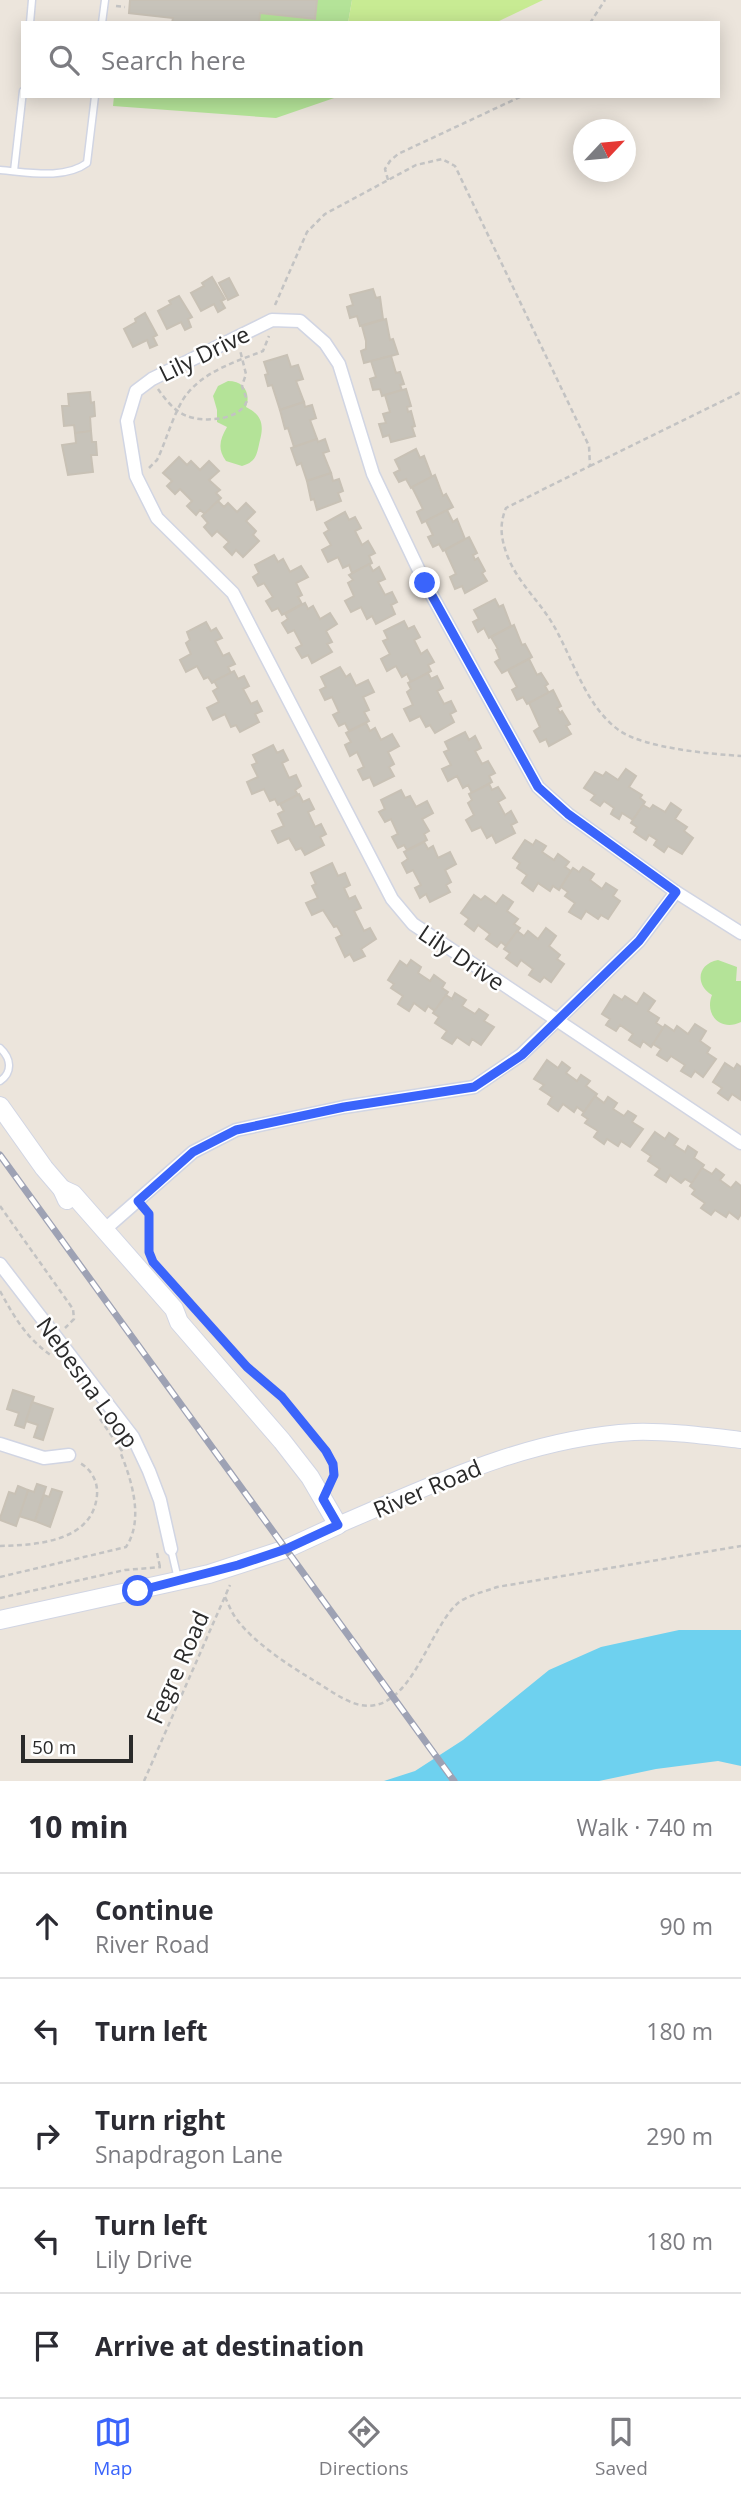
<!DOCTYPE html>
<html lang="en">
<head>
<meta charset="utf-8">
<style>
	:root { --surface:#fff; --page:#f2f2f3; --text:#2b2b33; --muted:#7c7c81; --line:#e1e1e2; --accent:#3a64fb }
	body { margin:0; font-family:"Open Sans",sans-serif; background:var(--page); color:var(--text) }
	.compass { position:absolute; left:573px; top:119px; width:63px; height:63px; border-radius:50%; background:var(--surface); box-shadow:0 4px 18px #0003; rotate:64deg }
	.scale { position:absolute; left:21px; bottom:18px; width:112px; box-sizing:border-box; padding-left:7px; border:4px solid #2a2a2a; border-top:0; font-size:19px; line-height:24px; white-space:nowrap; color:#2a2a2a; -webkit-text-stroke:5px #fff; paint-order:stroke }
	.stop { position:absolute; width:21px; height:21px; margin:-16px; border:5px solid #3a64fb; border-radius:50%; background:#fff }
	.stop.end { background:#3a64fb; border-color:#fff; box-shadow:0 2px 7px #0008 }
	.list { margin:0; padding:0; list-style:none }
	h2 { display:flex; justify-content:space-between; align-items:center; height:91px; margin:0; padding:0 28px; font-size:30px }
	h2 small { font-size:23px; font-weight:400; color:var(--muted) }
	.list li { display:grid; grid-template-columns:46px 1fr auto; gap:21px; align-items:center; box-sizing:border-box; height:105px; padding:0 28px; border-top:2px solid var(--line) }
	.list b { display:block; font-size:26px; white-space:nowrap }
	.list p { margin:0; font-size:23px; white-space:nowrap; color:var(--muted) }
	.list em { font-size:23px; font-style:normal; color:var(--muted) }
	.icon { flex:none; width:38px; height:38px; fill:none; stroke:currentColor; stroke-width:2; stroke-linecap:round; stroke-linejoin:round }
	.map { position:relative; flex:none; width:741px; height:1781px; overflow:hidden }
	.search { position:absolute; background:var(--surface); box-shadow:0 4px 18px #0003; left:21px; right:21px; top:21px; height:77px; display:flex; align-items:center; gap:18px; box-sizing:border-box; padding:0 24px; border-radius:0px; color:var(--muted); font-size:26px }
	.sheet { height:616px; background:var(--surface) }
	nav { display:flex; justify-content:space-around; align-items:center; box-sizing:border-box; height:98px; border-top:2px solid var(--line); background:var(--surface); font-size:19px; color:var(--muted) }
	nav a { display:grid; justify-items:center; gap:4px }
	nav .on { color:var(--accent) }
	.map>svg:first-child { display:block }
	.green { fill:#b4e398 }
	.pitch { fill:#c8eb93 }
	.water { fill:#6ed1ef }
	.building { fill:#c7c3ba; stroke:#c8c1b5; stroke-width:2 }
	.lines { fill:none; stroke-linecap:round; stroke-linejoin:round }
	.service-casing { stroke:#d1d5e3; stroke-width:9 }
	.minor-casing { stroke:#d1d5e3; stroke-width:15 }
	.tertiary-casing { stroke:#d1d5e3; stroke-width:18 }
	.secondary-casing { stroke:#d1d5e3; stroke-width:20 }
	.path { stroke:#c3c3c3; stroke-width:2.5; stroke-dasharray:5 3.5; stroke-linecap:butt }
	.service { stroke:#fff; stroke-width:6 }
	.minor { stroke:#fff; stroke-width:12 }
	.tertiary { stroke:#fff; stroke-width:16 }
	.secondary { stroke:#fff; stroke-width:18 }
	.rail-casing { stroke:#9ea2b4; stroke-width:7 }
	.rail { stroke:#fff; stroke-width:4.5; stroke-dasharray:13; stroke-linecap:butt }
	.route { stroke:#3a64fb; stroke-width:9 }
	.labels { text-anchor:middle; dominant-baseline:central; stroke-width:5; stroke-linejoin:round; paint-order:stroke }
	.street-label { font-size:23px; fill:#2a2a2a; stroke:#fff }
</style>
</head>
<body>
<div class="map">
<svg width="741" height="1781" viewBox="0 0 741 1781">
	<rect width="100%" height="100%" fill="#ece5dc"/>
	<g class="green">
		<path d="M317 0H352L348 23H259L260 13 315 19Z"/>
		<path d="M114 96H340L276 118 113 106Z"/>
		<path d="M228 381C244 381 251 393 246 407 262 415 264 425 260 440 257 453 257 462 242 466L226 461C217 449 220 439 227 427L217 422V410L213 396 218 386Z"/>
		<path d="M718 960 737 967 736 981H741V1022C721 1032 704 1015 712 995 695 985 697 964 718 960Z"/>
	</g>
	<path class="pitch" d="M352 0H543L495 23H348Z"/>
	<path class="water" d="M679 1630H741V1766L718 1761 656 1769 599 1781H384L415 1771 463 1740 549 1670 601 1647Z"/>
	<g class="building">
		<path d="M130 0H317L315 19 260 13 259 23H172L173 18 129 13Z"/>
		<path d="M212 277 225 299 221 301 225 308 218 312 214 304 201 311 191 293 204 286 202 283Z"/>
		<path d="M229 278 238 295 228 300 219 283Z"/>
		<path d="M373 289 376 298 380 297 383 319 360 326 357 316 350 318 347 307 353 305 350 295Z"/>
		<path d="M179 296 192 317 188 319 191 327 185 330 181 322 167 329 158 311 171 304 169 301Z"/>
		<path d="M145 313 157 335 153 337 157 345 150 348 147 340 133 347 124 329 136 322 135 319Z"/>
		<path d="M386 319 390 340 393 339 398 354 364 363 361 351 366 349V341L362 326Z"/>
		<path d="M287 355 291 367 298 365 303 379 296 381 304 402 280 410 272 385 268 386 265 375 268 374 264 362Z"/>
		<path d="M391 356 396 373 400 372 404 384 400 385 402 390 382 396 380 389 373 390 370 379 376 377 371 361Z"/>
		<path d="M406 389 411 406 407 407 408 412 411 411 415 426 412 427 415 436 391 442 389 435 383 437 379 424 386 423 383 414 390 412 385 395Z"/>
		<path d="M90 392 91 403 94 402 95 416 90 417 91 431 75 433 74 425 64 426 62 406H69L68 394Z"/>
		<path d="M304 402 305 407 312 405 316 418 310 420 317 439 294 447 288 428 285 429 280 410Z"/>
		<path d="M91 431 92 442H96L97 455H91L93 472 68 475 62 445 76 443 75 433Z"/>
		<path d="M317 439 318 442 325 439 329 451 323 453 331 473 307 481 301 463 297 465 291 448Z"/>
		<path d="M416 449 420 458 424 456 432 477 411 488 406 479 399 482 394 473 400 470 395 460Z"/>
		<path d="M179 457 187 465 191 461 200 470 209 461 219 471 209 480 220 490 216 493 221 498 205 514 200 510 196 515 187 506 192 501 180 489 175 494 167 486 172 481 163 473Z"/>
		<path d="M331 473 333 481 339 479 343 491 338 493 341 501 317 510 314 499 311 500 307 481Z"/>
		<path d="M435 475 443 496 446 494 453 507 422 523 417 512 423 509 412 487Z"/>
		<path d="M218 501 224 507 228 503 237 512 246 503 255 512 246 521 256 531 253 535 259 541 243 557 236 550 232 555 224 547 229 542 217 531 212 536 204 527 208 523 202 516Z"/>
		<path d="M447 510 453 522 457 519 465 539 443 551 439 544 433 547 428 537 433 535 426 521Z"/>
		<path d="M345 512 349 520 355 517 361 528 355 531 362 545 368 541 375 553 369 556 372 563 352 573 349 565 343 568 338 557 328 562 322 550 331 545 324 533 329 530 325 523Z"/>
		<path d="M469 537 477 553 473 555 475 560 478 558 485 571 482 573 487 581 465 593 462 586 455 589 450 577 456 574 445 550Z"/>
		<path d="M274 555 278 562 283 559 290 572 301 566 308 577 296 583 302 595 298 597 302 604 282 615 278 608 272 611 266 601 273 597 264 583 258 586 253 577 259 573 255 565Z"/>
		<path d="M369 564 373 571 379 567 385 579 378 582 385 595 392 592 397 602 391 605 395 614 376 624 372 616 367 619 361 607 351 612 345 601 354 596 348 583 353 580 349 575Z"/>
		<path d="M495 599 499 607 503 605 511 626 489 638 484 628 478 632 473 622 479 619 474 610Z"/>
		<path d="M305 603 308 609 313 606 320 619 330 613 337 624 326 631 332 642 327 644 332 652 312 663 308 655 302 658 296 648 302 645 294 630 288 633 282 623 288 619 285 614Z"/>
		<path d="M404 621 408 629 414 626 420 637 414 640 421 654 427 650 434 662 428 665 431 671 411 682 407 674 402 677 396 666 387 671 381 659 390 654 383 641 388 639 384 631Z"/>
		<path d="M206 622 211 631 216 628 222 638 215 641 223 656 229 653 235 664 228 667 231 673 212 683 208 677 204 679 197 666 186 672 180 660 191 654 186 643 190 640 187 632Z"/>
		<path d="M514 625 522 645 525 644 532 657 502 673 495 662 500 659 496 650 498 649 491 637Z"/>
		<path d="M529 659 537 675 541 673 548 684 545 686 549 693 527 704 523 697 517 700 512 690 517 687 508 670Z"/>
		<path d="M340 667 346 677 350 674 356 686 368 680 374 692 363 697 369 710 364 712 369 721 349 731 345 723 339 726 333 715 339 712 332 697 325 700 320 690 326 687 321 677Z"/>
		<path d="M234 671 238 679 244 676 249 686 243 689 251 704 257 701 262 711 255 714 259 722 240 732 236 725 231 727 225 714 213 720 207 708 219 702 213 691 218 688 214 681Z"/>
		<path d="M428 673 431 679 437 676 443 688 437 691 444 704 451 701 456 711 450 714 454 722 435 733 430 725 426 727 420 716 410 721 404 709 413 705 407 692 411 689 408 683Z"/>
		<path d="M553 690 561 706 557 708 560 713 562 711 570 724 566 726 571 734 549 746 546 739 540 742 534 731 540 727 529 703Z"/>
		<path d="M366 723 370 731 375 728 381 740 392 734 399 746 388 752 394 764 389 767 394 776 374 786 370 777 363 780 358 770 364 767 357 752 350 756 345 745 351 742 346 733Z"/>
		<path d="M465 732 469 740 475 736 481 748 475 751 482 764 488 761 495 773 489 776 492 782 472 793 468 785 463 788 457 776 448 781 442 769 451 765 444 752 449 750 445 742Z"/>
		<path d="M273 745 277 753 283 750 288 760 282 763 289 778 296 775 301 786 295 790 298 795 278 805 275 799 270 801 264 789 252 794 247 782 258 777 252 765 257 763 253 755Z"/>
		<path d="M626 769 636 776 629 787 642 795 640 798 645 802 633 820 622 813 619 819 611 814 614 808 604 801 600 806 591 800 595 795 584 788 595 772 603 776 606 772 618 780Z"/>
		<path d="M489 784 492 790 498 787 505 798 498 802 505 815 511 811 517 822 511 825 515 833 496 843 492 835 487 838 481 827 472 831 466 820 474 815 468 803 472 800 469 794Z"/>
		<path d="M401 790 405 798 410 796 416 807 427 801 433 813 422 819 429 831 424 834 427 840 407 850 404 845 398 848 392 837 398 834 391 819 385 822 379 812 385 809 381 800Z"/>
		<path d="M299 794 303 802 309 799 314 809 308 812 315 827 321 824 326 834 320 837 324 845 305 855 301 848 296 850 289 838 278 843 272 831 284 826 278 814 284 811 280 804Z"/>
		<path d="M671 803 681 810 675 819 687 827 684 831 693 838 682 854 668 846 664 852 654 845 657 840 649 835 646 840 634 832 637 827 631 823 643 805 650 809 653 805 665 812Z"/>
		<path d="M525 840 533 845 536 840 546 846 542 852 554 860 558 854 569 862 565 867 571 871 559 890 553 886 550 891 538 883 533 891 522 883 527 875 517 868 520 863 513 858Z"/>
		<path d="M424 842 428 849 433 846 438 858 450 852 456 864 445 870 451 882 446 885 450 892 430 902 426 894 420 898 415 888 421 885 413 870 407 873 402 863 408 859 404 852Z"/>
		<path d="M332 863 338 876 345 873 350 885 344 888 349 899 355 896 361 908 354 911 364 931 370 928 376 939 361 949 365 956 354 961 350 954 345 957 336 938 342 935 337 926 334 927 323 910 312 915 306 903 318 898 312 886 316 884 311 873Z"/>
		<path d="M583 867 594 874 590 880 602 889 606 883 617 890 613 896 620 901 608 919 601 915 598 919 586 911 581 919 569 912 575 903 565 896 568 892 561 887 573 868 579 872Z"/>
		<path d="M474 895 481 900 485 896 496 904 503 895 513 902 507 911 518 919 514 924 520 928 506 946 501 942 497 947 486 939 490 934 478 925 474 931 465 924 469 919 461 913Z"/>
		<path d="M546 928 556 936 549 946 560 955 557 959 564 964 551 982 544 977 540 982 529 975 533 969 521 960 517 966 506 958 510 953 504 949 517 931 524 936 528 931 538 939Z"/>
		<path d="M411 960 421 967 418 973 430 981 434 975 445 983 442 988 448 992 435 1011 428 1006 425 1011 414 1003 409 1011 398 1004 403 996 391 988 394 984 388 980 400 961 407 966Z"/>
		<path d="M455 993 466 1000 462 1006 475 1014 479 1009 488 1015 484 1021 494 1027 481 1045 472 1039 469 1045 457 1037 452 1044 442 1038 447 1031 435 1023 439 1017 433 1013 446 995 452 999Z"/>
		<path d="M644 993 655 1001 648 1011 659 1018 656 1023 664 1028 651 1047 643 1041 640 1047 629 1040 633 1034 620 1025 616 1031 606 1025 610 1019 602 1014 614 995 622 1000 625 996 637 1004Z"/>
		<path d="M695 1024 706 1031 700 1041 710 1048 707 1053 716 1059 703 1077 695 1071 691 1077 681 1071 685 1065 671 1056 667 1061 657 1055 661 1049 653 1044 665 1025 674 1031 677 1026 688 1034Z"/>
		<path d="M547 1060 558 1068 562 1062 570 1068 566 1073 577 1081 581 1075 590 1081 586 1086 597 1094 584 1112 577 1107 574 1112 563 1104 558 1111 548 1104 552 1097 540 1089 544 1085 534 1079Z"/>
		<path d="M725 1063 734 1069 737 1064 741 1067V1100L732 1094 728 1100 718 1093 722 1088 713 1082Z"/>
		<path d="M595 1096 604 1103 608 1097 617 1103 613 1109 624 1116 628 1111 636 1116 632 1122 643 1129 630 1147 621 1141 618 1146 607 1139 604 1144 594 1137 598 1131 585 1123 588 1119 582 1115Z"/>
		<path d="M655 1132 665 1139 669 1133 678 1139 674 1145 685 1152 688 1146 697 1152 694 1158 704 1165 692 1183 685 1179 681 1183 670 1175 666 1182 655 1175 660 1169 648 1161 651 1156 642 1150Z"/>
		<path d="M702 1168 712 1174 716 1169 724 1175 720 1180 731 1188 736 1182 741 1186V1214L738 1219 729 1212 726 1217 715 1210 711 1215 701 1208 705 1203 692 1194 695 1190 690 1186Z"/>
		<path d="M13 1390 34 1397 24 1428 15 1425 19 1413 7 1409Z"/>
		<path d="M32 1402 53 1409 43 1440 34 1437 38 1425 26 1421Z"/>
		<path d="M37 1484 46 1487 35 1521 19 1516 28 1490 34 1492Z"/>
		<path d="M18 1486 28 1490 16 1526 0 1520V1518L9 1492 15 1494Z"/>
		<path d="M52 1489 62 1492 50 1527 35 1521 44 1495 49 1497Z"/>
	</g>
	<g class="lines">
		<defs>
			<g id="service">
				<path d="M30 23 32 0"/>
				<path d="M102 23 105 0"/>
				<path d="M0 170C27 172 64 180 87 163L95 96"/>
				<path d="M14 171 23 91"/>
				<path d="M0 1048C11 1058 13 1072 0 1081"/>
				<path d="M171 1549 178 1579"/>
			</g>
			<g id="minor">
				<path d="M741 933 676 892 568 814 538 787 425 583 373 474 339 364 325 343 300 321 272 320 152 379 136 391 127 421 136 476 157 518 233 593 392 899 413 924 741 1143"/>
				<path d="M104 1230 193 1152 236 1130 344 1107 474 1087 521 1055 639 941 676 892"/>
				<path d="M0 1264 133 1437 149 1471 160 1500 171 1549"/>
				<path d="M0 1444 44 1458 69 1455"/>
			</g>
			<path id="tertiary" d="M338 1525C434 1484 527 1438 634 1432 669 1431 706 1436 741 1440"/>
			<g id="secondary">
				<path d="M0 1106 44 1168 62 1189 67 1200"/>
				<path d="M0 1620 209 1574 286 1549 338 1525 310 1477 282 1441 179 1322 174 1309 73 1194 62 1189"/>
			</g>
		</defs>
		<use href="#service" class="service-casing"/>
		<use href="#minor" class="minor-casing"/>
		<use href="#tertiary" class="tertiary-casing"/>
		<use href="#secondary" class="secondary-casing"/>
		<g class="path">
			<path d="M116 6 125 7"/>
			<path d="M590 23 605 0"/>
			<path d="M388 180 385 169 390 161 398 154 522 96"/>
			<path d="M275 305 307 232 325 214 416 165 442 159 455 166 589 446 590 466 506 508C499 525 501 538 507 555 516 579 535 597 549 618 572 653 583 705 620 731 645 748 710 754 741 756"/>
			<path d="M158 389C165 399 175 412 187 416 204 423 242 420 247 400L242 386 246 374 240 350"/>
			<path d="M590 466 741 392"/>
			<path d="M149 468 157 460C166 442 175 408 187 394 205 371 237 361 263 351L269 336"/>
			<path d="M0 1206 73 1309 74 1319 65 1328"/>
			<path d="M147 1211 149 1214 147 1231 151 1256"/>
			<path d="M0 1291C14 1317 27 1339 52 1356"/>
			<path d="M189 1301 247 1367 282 1397 307 1426 333 1464 332 1480"/>
			<path d="M100 1419 124 1454"/>
			<path d="M0 1546C36 1545 93 1542 97 1495 98 1482 92 1470 80 1463"/>
			<path d="M157 1553 160 1567"/>
			<path d="M0 1577 126 1547C144 1520 132 1481 121 1454L122 1450"/>
			<path d="M225 1597C229 1605 232 1614 238 1621 255 1643 288 1665 313 1680 327 1688 343 1701 360 1705 411 1715 428 1629 458 1603 468 1595 484 1592 497 1587L741 1546"/>
			<path d="M0 1598 125 1570 161 1567"/>
			<path d="M144 1781 230 1585"/>
		</g>
		<use href="#service" class="service"/>
		<use href="#minor" class="minor"/>
		<use href="#tertiary" class="tertiary"/>
		<use href="#secondary" class="secondary"/>
		<defs>
			<path id="rail" d="M0 1155 454 1781"/>
		</defs>
		<use href="#rail" class="rail-casing"/>
		<use href="#rail" class="rail"/>
	</g>
	<g class="lines">
		<path class="route" d="M138 1591 238 1565 286 1549 338 1525 323 1499 334 1475 333 1464 326 1451 282 1397 247 1367 153 1262 149 1252V1214L138 1201 193 1152 236 1130 344 1107 474 1087 522 1055 639 941 676 892 568 814 538 787 425 583"/>
	</g>
	<g class="labels">
		<g class="street-label">
			<text transform="translate(204 353) rotate(-26)">Lily Drive</text>
			<text transform="translate(462 957) rotate(34)">Lily Drive</text>
			<text transform="translate(88 1382) rotate(54)">Nebesna Loop</text>
			<text transform="translate(427 1488) rotate(-23)">River Road</text>
			<text transform="translate(177 1667) rotate(-66)">Fegre Road</text>
		</g>
	</g>
</svg>
<svg class="compass" viewBox="-18 -18 36 36"><path d="M0-13l5 13h-10z" fill="#e53935"/><path d="M0 13l5-13h-10z" fill="#7c7c81"/></svg>
<div class="scale">50 m</div>
<div class="stop" style="left:138px;top:1591px"></div>
<div class="stop end" style="left:425px;top:583px"></div>
<div class="search"><svg class="icon" aria-label="search" viewBox="0 0 24 24"><circle cx="10" cy="10" r="6"/><path d="M15 15l6 6"/></svg>Search here</div>
</div>
<section class="sheet">
<h2>10 min<small>Walk · 740 m</small></h2>
<ul class="list">
<li><svg class="icon" aria-label="ahead" viewBox="0 0 24 24"><path d="M12 20V5M6 11l6-6 6 6"/></svg><div><b>Continue</b><p>River Road</p></div><em>90 m</em></li>
<li><svg class="icon" aria-label="left" viewBox="0 0 24 24"><path d="M17 20v-9H6M10 6l-5 5 5 5"/></svg><div><b>Turn left</b></div><em>180 m</em></li>
<li><svg class="icon" aria-label="right" viewBox="0 0 24 24"><path d="M7 20v-9h11M14 6l5 5-5 5"/></svg><div><b>Turn right</b><p>Snapdragon Lane</p></div><em>290 m</em></li>
<li><svg class="icon" aria-label="left" viewBox="0 0 24 24"><path d="M17 20v-9H6M10 6l-5 5 5 5"/></svg><div><b>Turn left</b><p>Lily Drive</p></div><em>180 m</em></li>
<li><svg class="icon" aria-label="arrive" viewBox="0 0 24 24"><path d="M6 21V4h12l-3 4 3 4H6"/></svg><div><b>Arrive at destination</b></div></li>
</ul>
</section>
<nav>
<a class="on"><svg class="icon" aria-label="map" viewBox="0 0 24 24"><path d="M3 6l6-2 6 2 6-2v14l-6 2-6-2-6 2zM9 4v14M15 6v14"/></svg>Map</a>
<a><svg class="icon" aria-label="directions" viewBox="0 0 24 24"><path d="M12 3l9 9-9 9-9-9zM9 14v-3h6M13 9l2 2-2 2"/></svg>Directions</a>
<a><svg class="icon" aria-label="saved" viewBox="0 0 24 24"><path d="M7 4h10v16l-5-4-5 4z"/></svg>Saved</a>
</nav>
</body>
</html>
